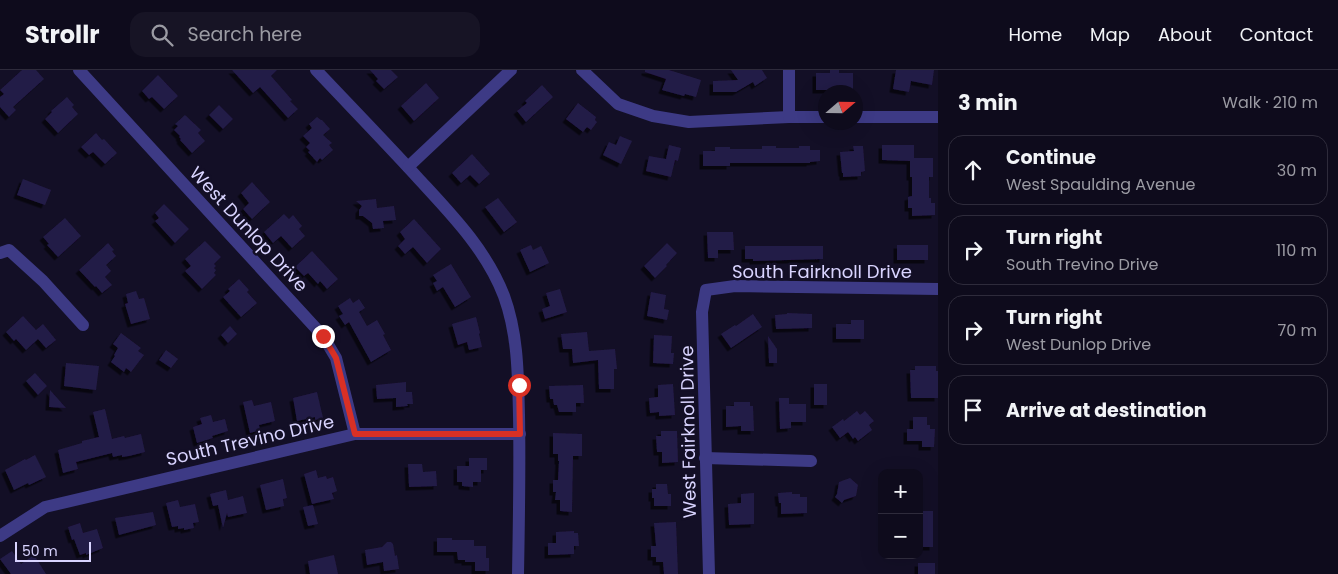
<!DOCTYPE html>
<html lang="en">
<head>
<meta charset="utf-8">
<style>
	:root { --surface:#0e0b1c; --page:#171425; --text:#f1f3f6; --muted:#9b9ba3; --line:#2e2b3b }
	body { margin:0; font-family:Poppins,sans-serif; background:var(--page); color:var(--text) }
	.controls { position:absolute; right:15px; bottom:15px; display:grid; overflow:hidden; border-radius:10px; box-shadow:0 5px 20px #0002 }
	.controls button { width:45px; height:45px; display:grid; place-items:center; padding:0; border:0; border-bottom:1px solid var(--line); background:var(--surface); color:var(--text); font:25px sans-serif }
	.compass { position:absolute; left:818px; top:15px; width:45px; height:45px; border-radius:50%; background:var(--surface); box-shadow:0 5px 20px #0002; rotate:70deg }
	.scale { position:absolute; left:15px; bottom:12px; width:76px; box-sizing:border-box; padding-left:5px; border:2px solid #d9d4ff; border-top:0; font-size:14px; line-height:18px; white-space:nowrap; color:#d9d4ff; -webkit-text-stroke:4px #130f26; paint-order:stroke }
	.stop { position:absolute; width:15px; height:15px; margin:-11px; border:4px solid #d93025; border-radius:50%; background:#fff }
	.stop.end { background:#d93025; border-color:#fff; box-shadow:0 1px 5px #0008 }
	.list { margin:0; padding:0; list-style:none }
	h2 { display:flex; justify-content:space-between; align-items:center; height:65px; margin:0; padding:0 20px; font-size:21px }
	h2 small { font-size:16px; font-weight:400; color:var(--muted) }
	.list li { display:grid; grid-template-columns:32px 1fr auto; gap:15px; align-items:center; box-sizing:border-box; height:70px; margin:0 10px 10px; padding:0 10px; border:1px solid var(--line); border-radius:15px }
	.list b { display:block; font-size:19px; white-space:nowrap }
	.list p { margin:0; font-size:16px; white-space:nowrap; color:var(--muted) }
	.list em { font-size:16px; font-style:normal; color:var(--muted) }
	.icon { flex:none; width:28px; height:28px; fill:none; stroke:currentColor; stroke-width:2; stroke-linecap:round; stroke-linejoin:round }
	.map { position:relative; flex:none; width:938px; height:504px; overflow:hidden }
	header { display:flex; align-items:center; gap:30px; box-sizing:border-box; height:70px; padding:0 25px; background:var(--surface); border-bottom:1px solid var(--line) }
	header strong { font-size:24px }
	nav { display:flex; gap:28px; margin-inline-start:auto; font-size:18px }
	.search { width:350px; height:45px; background:var(--page); display:flex; align-items:center; gap:12px; box-sizing:border-box; padding:0 18px; border-radius:15px; color:var(--muted); font-size:19px }
	main { display:flex }
	aside { flex:1; background:var(--surface) }
	.map>svg:first-child { display:block }
	.building { fill:#241b47; filter:url(#shadow) }
	.lines { fill:none; stroke-linecap:round; stroke-linejoin:round }
	.minor { stroke:#3d3a85; stroke-width:12 }
	.route { stroke:#d93025; stroke-width:6 }
	.labels { text-anchor:middle; dominant-baseline:central; stroke-width:5; stroke-linejoin:round; paint-order:stroke }
	.street-label { font-size:18px; fill:#d9d4ff; stroke:#130f26 }
</style>
</head>
<body>
<header>
<strong>Strollr</strong>
<div class="search"><svg class="icon" aria-label="search" viewBox="0 0 24 24"><circle cx="10" cy="10" r="6"/><path d="M15 15l6 6"/></svg>Search here</div>
<nav><a>Home</a><a>Map</a><a>About</a><a>Contact</a></nav>
</header>
<main>
<div class="map">
<svg width="938" height="504" viewBox="0 0 938 504">
	<defs>
		<filter id="shadow"><feDropShadow dx="-3.5" dy="3.5" stdDeviation="0" flood-color="#0009"/></filter>
	</defs>
	<rect width="100%" height="100%" fill="#130f26"/>
	<g class="building">
		<path d="M22 0H36L44 9 13 37 16 40 9 47 0 37V27L4 24 0 20Z"/>
		<path d="M232 0H277L271 6 292 30 290 31 298 39 288 48 260 17 253 23Z"/>
		<path d="M370 0H391L398 7 384 19 376 11 378 9Z"/>
		<path d="M645 0H669L701 10 696 27 685 24 684 26 662 20 666 9 645 2Z"/>
		<path d="M731 0H762L767 8 755 16 753 12 736 22H713V11L738 10Z"/>
		<path d="M830 0H839V3H853V20H816V3H830Z"/>
		<path d="M896 0H934L932 15 911 11 909 22 893 19Z"/>
		<path d="M158 5 178 26 164 39 152 27 149 29 142 21Z"/>
		<path d="M426 13 439 28 414 51 401 36Z"/>
		<path d="M542 15 553 27 526 52 517 41 527 33 525 31Z"/>
		<path d="M67 27 74 35 72 37 78 44 58 63 45 49 52 42 51 41Z"/>
		<path d="M578 33 596 47 595 50 597 52 591 60 587 57 583 62 566 49Z"/>
		<path d="M219 35 233 49 223 59 209 45Z"/>
		<path d="M185 45 201 60 198 63 205 71 192 83 180 70 181 69 179 67 180 66 174 60 178 56 175 54Z"/>
		<path d="M317 47 321 50H322L330 59 323 65 332 73 329 75 333 80 322 90 320 88 317 92 308 82 310 81 306 77 310 73 303 66 312 58 309 54Z"/>
		<path d="M96 63 102 70 104 69 117 83 105 94 93 82 89 85 81 77Z"/>
		<path d="M620 66 632 71 621 94 603 85 609 72 616 75Z"/>
		<path d="M669 75 681 78 678 91 675 90 671 107 646 101 649 86 666 89Z"/>
		<path d="M882 75H914V88H933V107H929V128H931V133H935V145L912 146V138H908V127L912 126V107H910V91L882 90Z"/>
		<path d="M762 76H776V78H799V76H810V80H820V91L810 92V93H730V96H703V81H715V77H730V79H762Z"/>
		<path d="M853 76H863L865 101 861 102V106L843 107V103H842L840 82 854 81Z"/>
		<path d="M472 84 490 104 479 114 470 105 461 113 452 103Z"/>
		<path d="M23 109 51 120 45 135 17 125Z"/>
		<path d="M252 112 270 132 252 149 243 139 249 133 241 123Z"/>
		<path d="M498 128 517 152 504 162 485 137Z"/>
		<path d="M376 129 377 138 394 136 396 150 383 151 384 158 373 159 372 153 363 146H359V140L362 136 356 131Z"/>
		<path d="M164 134 189 159 175 173 155 151 159 148 155 143Z"/>
		<path d="M284 144 289 149 293 145 302 156 299 159 305 166 292 178 281 166 273 173 264 162Z"/>
		<path d="M65 148 81 166 58 187 47 175 49 174 43 167Z"/>
		<path d="M414 149 441 179 427 193 413 177 405 184 398 176 405 169 400 162Z"/>
		<path d="M707 162H733L734 180H718V188H708Z"/>
		<path d="M205 171 221 187 214 194 216 196 214 198 216 200 214 203 216 205 202 219 185 201 191 196 185 189Z"/>
		<path d="M108 173 114 180 112 181 116 186 106 195 111 201 105 207 112 215 102 223 96 216 95 217 79 200Z"/>
		<path d="M667 173 677 183 666 195 667 196 655 208 644 196Z"/>
		<path d="M531 175 533 180 541 176 549 193 530 202 520 180Z"/>
		<rect x="897" y="175" width="31" height="15"/>
		<path d="M745 176H823V189L753 191V189H745Z"/>
		<path d="M312 181 338 209 327 219 320 211 318 214 308 203 304 206 295 197Z"/>
		<path d="M451 194 471 227 455 237 443 217 437 221 433 213 437 211 433 205Z"/>
		<path d="M239 209 249 220 247 222 257 233 241 247 223 227 230 221 228 219Z"/>
		<path d="M560 219 567 242 545 249 542 239 550 236 546 223Z"/>
		<path d="M136 221 139 229 144 228 150 249 131 254 125 234 128 233 126 224Z"/>
		<path d="M651 222 666 225 664 239 669 240 667 250 647 246Z"/>
		<path d="M350 228 353 233 359 229 365 238 359 242 367 256 377 250 385 264 383 265 391 280 371 292 349 252 345 255 339 246 343 244 338 236Z"/>
		<path d="M787 243 812 244V258L776 259 775 245 787 244Z"/>
		<path d="M753 244 762 257 731 278 721 264 735 255 736 256Z"/>
		<path d="M23 246 36 260 43 254 56 270 46 278 38 269 26 280 16 269 14 271 6 262Z"/>
		<path d="M476 247 480 263 479 264 482 277 469 280 467 272 458 275 452 254Z"/>
		<path d="M851 250H864V269H836V254H851Z"/>
		<path d="M230 256 237 264 228 273 221 265Z"/>
		<path d="M587 262 589 281 615 279 617 299H614V319H599L598 290 573 293 572 279H563L561 264Z"/>
		<path d="M121 263 141 278 138 281 144 285 131 302 126 298 124 302 111 292 115 286 114 285 118 278 113 274Z"/>
		<path d="M654 265 672 266 671 283H674L673 294 653 293Z"/>
		<path d="M768 266 777 279V293H769Z"/>
		<path d="M166 280 178 289 171 298 159 290Z"/>
		<path d="M66 293 99 296 96 320 64 316Z"/>
		<path d="M915 296H936V301H938V328H911L910 300H915Z"/>
		<path d="M35 303 47 316 38 325 26 311Z"/>
		<path d="M406 312V322H412L413 334H407L408 336 396 337V328L377 329 376 315Z"/>
		<path d="M673 314 675 345 659 346V342L650 343 649 328 658 327V315Z"/>
		<rect x="814" y="314" width="13" height="21"/>
		<path d="M583 315 584 333H576V342H559L557 335H554L553 329H550L549 316Z"/>
		<path d="M50 320 66 338 49 337Z"/>
		<path d="M317 322 323 348 315 350V347L297 351 293 328Z"/>
		<path d="M779 328H789V334H806V352H791V358L780 359Z"/>
		<path d="M252 330 254 336 271 332 275 351 259 355 260 360 250 363 243 332Z"/>
		<path d="M734 332H750V336H753L754 361H741V356L726 357V336H734Z"/>
		<path d="M105 339 112 369 124 366 125 368 141 364 145 382 129 386 122 387V385L113 387 112 383 76 392 78 399 63 403 58 380 82 373V371L99 367 93 342Z"/>
		<path d="M857 341 860 345 865 341 874 351 869 355 872 360 858 371 855 367 853 369 848 362 840 368 832 357 843 349 844 351Z"/>
		<path d="M211 345 213 352 225 349 228 361 212 366 213 368 197 373 193 357 202 354 200 348Z"/>
		<path d="M913 347H927V355H930V359H935L934 377H922V371H907V359H913Z"/>
		<path d="M661 361H677L678 392 662 393V382H657L656 366H661Z"/>
		<path d="M553 363 582 364V386H573L572 442 560 441V430H555L556 422H553V410H558L559 391H558V384H553Z"/>
		<path d="M35 385 46 407 29 415 28 413 14 420 5 400 25 389 26 390Z"/>
		<path d="M469 388H487V400H481V412H473V417L462 416V412H457V396H469Z"/>
		<path d="M408 394H422L423 402 436 401 437 416 409 417Z"/>
		<path d="M316 400 318 408 326 406 327 409 333 407 337 421 332 423 334 429 312 434 304 404Z"/>
		<path d="M850 408 858 415 856 426 844 430 842 433 835 427 837 424 839 412Z"/>
		<path d="M283 409 287 428 283 429 284 436 266 440 260 415Z"/>
		<path d="M656 414H667L668 424H671V436H654V428H652V419H656Z"/>
		<path d="M226 420 228 430 243 426 247 443 228 447 227 443 223 458 218 435 213 436 210 424Z"/>
		<path d="M792 422V424H800V427H807V443L781 444V433H779L778 423Z"/>
		<path d="M754 423V454L729 455 728 434 741 433V424Z"/>
		<path d="M178 430 180 437 195 434 199 452 193 453 194 458 184 460V458L178 459V456L172 457 166 433Z"/>
		<path d="M313 435 318 454 308 456 303 437Z"/>
		<rect x="919" y="441" width="14" height="36"/>
		<path d="M153 442 156 455 119 465 115 448Z"/>
		<path d="M676 452 678 504H664L663 492H656V487H651V476H656L654 453Z"/>
		<path d="M80 453 83 463 97 459 103 478 86 485V483L80 485 74 469 72 470 68 457Z"/>
		<path d="M574 461V463H578L579 476H574V484L548 485V473H556V462Z"/>
		<path d="M437 468H452V470H474V476H486V488H489V501H475V492H465V490H458L457 482H437Z"/>
		<path d="M387 472H391L393 474 395 486 397 485 399 499 384 501 383 492 367 495 365 480 382 477Z"/>
		<path d="M12 481 21 494 34 485 46 504H11L0 489Z"/>
		<path d="M334 485 338 504H310L308 491Z"/>
		<rect x="918" y="493" width="17" height="11"/>
	</g>
	<g class="lines">
		<g class="minor">
			<path d="M79 0 323 266 336 288 355 364"/>
			<path d="M316 0C350 36 384 71 417 107 450 143 486 179 504 226 518 264 518 305 519 345 520 398 519 451 518 504"/>
			<path d="M582 0 618 34 653 46 689 52 789 47H826"/>
			<path d="M789 0V47"/>
			<path d="M856 47H938"/>
			<path d="M408 97 511 0"/>
			<path d="M0 183 9 180 43 211 83 255"/>
			<path d="M705 388 811 391"/>
			<path d="M0 466 45 437 355 364H520"/>
			<path d="M709 504 702 242 706 220 735 216 938 219"/>
		</g>
	</g>
	<g class="lines">
		<path class="route" d="M323 266 336 288 355 364H520L519 315"/>
	</g>
	<g class="labels">
		<g class="street-label">
			<text transform="translate(249 159) rotate(47)">West Dunlop Drive</text>
			<text x="822" y="201">South Fairknoll Drive</text>
			<text transform="translate(688 362) rotate(-91)">West Fairknoll Drive</text>
			<text transform="translate(250 370) rotate(-13)">South Trevino Drive</text>
		</g>
	</g>
</svg>
<div class="controls">
<button>+</button>
<button>−</button>
</div>
<svg class="compass" viewBox="-18 -18 36 36"><path d="M0-13l5 13h-10z" fill="#e53935"/><path d="M0 13l5-13h-10z" fill="#9b9ba3"/></svg>
<div class="scale">50 m</div>
<div class="stop" style="left:519px;top:315px"></div>
<div class="stop end" style="left:323px;top:266px"></div>
</div>
<aside>
<h2>3 min<small>Walk · 210 m</small></h2>
<ul class="list">
<li><svg class="icon" aria-label="ahead" viewBox="0 0 24 24"><path d="M12 20V5M6 11l6-6 6 6"/></svg><div><b>Continue</b><p>West Spaulding Avenue</p></div><em>30 m</em></li>
<li><svg class="icon" aria-label="right" viewBox="0 0 24 24"><path d="M7 20v-9h11M14 6l5 5-5 5"/></svg><div><b>Turn right</b><p>South Trevino Drive</p></div><em>110 m</em></li>
<li><svg class="icon" aria-label="right" viewBox="0 0 24 24"><path d="M7 20v-9h11M14 6l5 5-5 5"/></svg><div><b>Turn right</b><p>West Dunlop Drive</p></div><em>70 m</em></li>
<li><svg class="icon" aria-label="arrive" viewBox="0 0 24 24"><path d="M6 21V4h12l-3 4 3 4H6"/></svg><div><b>Arrive at destination</b></div></li>
</ul>
</aside>
</main>
</body>
</html>
